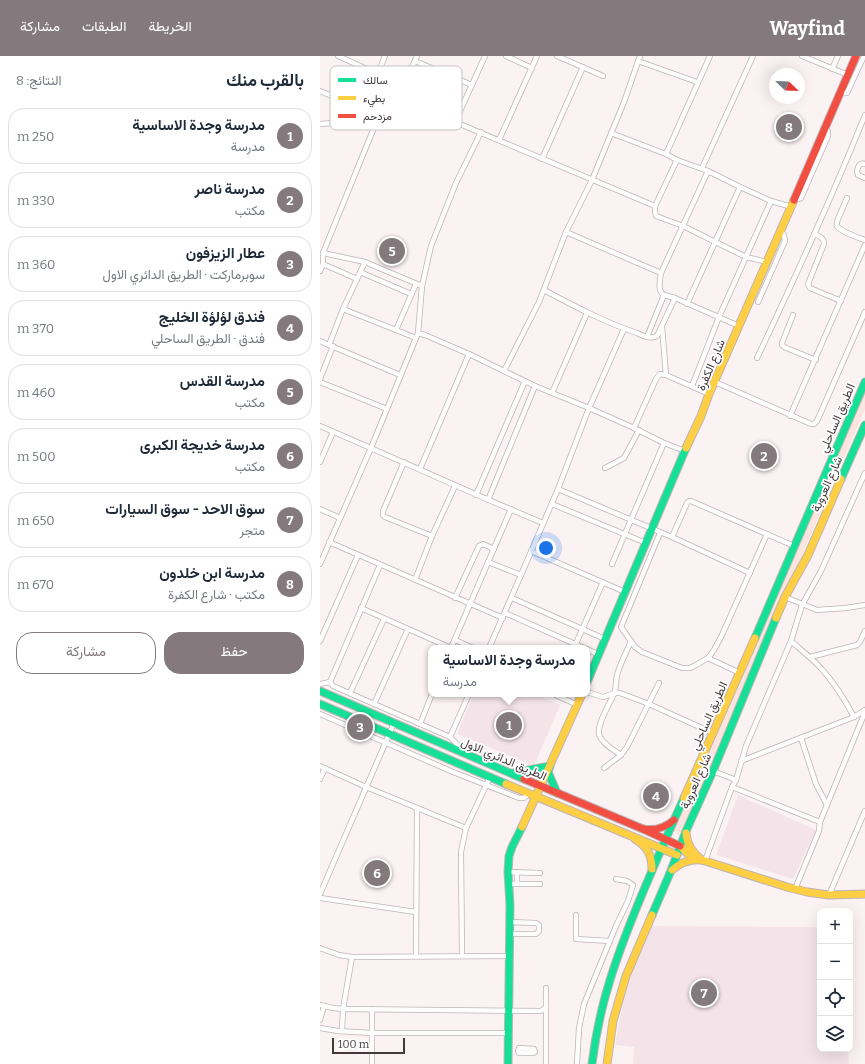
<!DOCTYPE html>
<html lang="ar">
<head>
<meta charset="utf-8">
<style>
	:root { --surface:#fff; --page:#f6f6f7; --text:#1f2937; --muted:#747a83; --line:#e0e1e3; --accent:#847a7d }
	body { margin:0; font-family:Bitter,Vazirmatn,serif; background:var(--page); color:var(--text); direction:rtl }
	.controls { position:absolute; right:12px; bottom:12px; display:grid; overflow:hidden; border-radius:8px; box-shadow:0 4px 16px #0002 }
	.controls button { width:36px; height:36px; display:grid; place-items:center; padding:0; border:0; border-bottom:1px solid var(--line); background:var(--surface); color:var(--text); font:20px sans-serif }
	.compass { position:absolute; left:449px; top:12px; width:36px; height:36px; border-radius:50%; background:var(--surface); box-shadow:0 4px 16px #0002; rotate:113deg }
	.scale { position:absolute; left:12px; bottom:10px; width:73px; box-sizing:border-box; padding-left:4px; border:2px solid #443a3d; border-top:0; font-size:11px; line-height:14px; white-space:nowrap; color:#443a3d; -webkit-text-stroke:3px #fff; paint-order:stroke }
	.you { position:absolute; left:226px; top:492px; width:14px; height:14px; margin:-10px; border:3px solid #fff; border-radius:50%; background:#1a73e8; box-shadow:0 0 0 6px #1a73e833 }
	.badge { display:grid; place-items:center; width:26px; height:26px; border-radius:50%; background:var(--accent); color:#fff; font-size:13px; font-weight:700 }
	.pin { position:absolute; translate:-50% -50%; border:2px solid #fff; box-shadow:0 1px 4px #0006 }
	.popup { position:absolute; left:108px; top:589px; width:162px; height:52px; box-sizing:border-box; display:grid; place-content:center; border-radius:8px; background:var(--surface); filter:drop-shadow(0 1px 3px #0005); font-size:13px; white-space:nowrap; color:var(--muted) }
	.popup b { font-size:15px; color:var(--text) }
	.popup::after { content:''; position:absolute; left:50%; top:100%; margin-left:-8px; border:8px solid transparent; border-top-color:var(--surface) }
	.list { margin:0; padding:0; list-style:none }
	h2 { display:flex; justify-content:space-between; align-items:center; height:52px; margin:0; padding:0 16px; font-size:17px }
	h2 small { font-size:13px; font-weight:400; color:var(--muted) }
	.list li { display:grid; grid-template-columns:26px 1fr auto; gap:12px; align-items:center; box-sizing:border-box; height:56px; margin:0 8px 8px; padding:0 8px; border:1px solid var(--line); border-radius:16px }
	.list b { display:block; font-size:15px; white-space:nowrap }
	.list p { margin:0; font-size:13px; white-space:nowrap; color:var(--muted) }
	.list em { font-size:13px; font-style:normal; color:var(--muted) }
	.actions { display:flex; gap:8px; padding:12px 16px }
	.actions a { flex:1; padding:9px 0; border:1px solid var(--accent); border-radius:16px; text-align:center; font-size:14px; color:var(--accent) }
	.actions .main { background:var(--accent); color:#fff }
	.icon { flex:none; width:22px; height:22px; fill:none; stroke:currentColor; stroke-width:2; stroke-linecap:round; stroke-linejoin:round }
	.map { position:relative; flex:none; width:545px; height:1008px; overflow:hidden; direction:ltr }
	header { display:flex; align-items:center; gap:24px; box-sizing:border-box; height:56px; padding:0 20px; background:var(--accent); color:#fff }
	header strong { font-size:19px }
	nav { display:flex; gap:22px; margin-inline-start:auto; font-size:14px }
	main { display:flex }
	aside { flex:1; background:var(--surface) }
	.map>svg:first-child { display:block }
	.built { fill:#f4e4e9 }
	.green { fill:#fbe5de }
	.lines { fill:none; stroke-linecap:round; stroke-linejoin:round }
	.street-casing { stroke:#bdb4b6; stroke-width:6 }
	.fast-casing { stroke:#bdb4b6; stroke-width:9 }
	.slow-casing { stroke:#bdb4b6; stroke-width:9 }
	.jam-casing { stroke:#bdb4b6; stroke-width:9 }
	.street { stroke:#fefdfd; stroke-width:4.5 }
	.fast { stroke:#16e098; stroke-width:7 }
	.slow { stroke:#ffcf43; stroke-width:7 }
	.jam { stroke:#f24e42; stroke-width:7 }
	.labels { text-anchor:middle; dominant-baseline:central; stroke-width:3.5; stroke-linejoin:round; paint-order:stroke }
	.street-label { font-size:12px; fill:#443a3d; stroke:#fff }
	.key { fill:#fff; stroke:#c7c4c5; stroke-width:1 }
	.key-label { font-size:11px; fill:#443a3d }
</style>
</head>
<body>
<header>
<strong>Wayfind</strong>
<nav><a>الخريطة</a><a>الطبقات</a><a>مشاركة</a></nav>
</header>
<main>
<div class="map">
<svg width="545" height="1008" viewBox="0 0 545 1008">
	<rect width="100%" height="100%" fill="#fbf2f4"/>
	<g class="built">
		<path d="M154 638H215L240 649 214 710 137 678Z"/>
		<path d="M418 739 496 774 473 823 396 799Z"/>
		<path d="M330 870 500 871V993H528L529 1008H313L314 991 295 989 302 951 312 915Z"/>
	</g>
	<path class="green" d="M545 334V353L391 710 359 780 354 775Z"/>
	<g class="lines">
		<defs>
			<g id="street">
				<path d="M18 0 58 18"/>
				<path d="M186 0 212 12"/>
				<path d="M237 0 283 20"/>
				<path d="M320 0 304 46 272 124 246 176 219 246 184 315 215 330 269 352 314 372 344 387 365 395"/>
				<path d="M482 0 528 19"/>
				<path d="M95 5 152 29"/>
				<path d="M318 5 377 26"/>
				<path d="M512 13 518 0"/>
				<path d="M0 35 44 53"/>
				<path d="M521 35 527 37 544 0"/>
				<path d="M80 37 138 59"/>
				<path d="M74 58 80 37 97 0"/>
				<path d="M39 65 65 0"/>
				<path d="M135 66 165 0"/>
				<path d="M0 68 39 65 74 58 88 57 102 58 135 66 335 150"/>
				<path d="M291 77 346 98 357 104 388 115 420 131 451 145 472 151"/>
				<path d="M179 84 217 0"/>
				<path d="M346 98 390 0"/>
				<path d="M222 103 263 11"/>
				<path d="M357 104 335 150V156L336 160 363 170 426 201 447 206"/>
				<path d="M545 108C539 106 538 111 537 115L538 119 545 122"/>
				<path d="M382 112 433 0"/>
				<path d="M476 142 479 143 481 142 508 80V75L505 72"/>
				<path d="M527 142 518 163C517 166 516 167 517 170 520 175 539 182 545 184"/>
				<path d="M246 176 341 217"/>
				<path d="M494 178C500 180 504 182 504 188L488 228 490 232 521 245"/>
				<path d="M3 197 45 206 102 230"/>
				<path d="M45 206 23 253 9 289 80 319"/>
				<path d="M3 208 37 223"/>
				<path d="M0 215 3 208V197L7 187 58 62"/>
				<path d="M40 216 91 238"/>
				<path d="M224 234C254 250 284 266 317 277 321 279 329 283 334 281 335 281 336 280 337 280L355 242"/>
				<path d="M344 239 355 242 419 270"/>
				<path d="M438 246 465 185 464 179 461 175"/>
				<path d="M367 248 420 131"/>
				<path d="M23 253 76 274 96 282"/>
				<path d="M473 259 462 287V289L464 291 496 304"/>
				<path d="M342 271 346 319"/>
				<path d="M76 274 96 228"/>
				<path d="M98 277 102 230 111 190 136 127 161 76"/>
				<path d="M327 281 344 239C337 235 340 225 341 217L388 115"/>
				<path d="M0 285 9 289"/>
				<path d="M437 302C475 222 512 141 545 59"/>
				<path d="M0 323 13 290"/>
				<path d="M0 326 67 353"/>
				<path d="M395 326 491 368H494L497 365 545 256"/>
				<path d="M372 330 399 261 451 145"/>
				<path d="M232 337 267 257"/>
				<path d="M470 360 545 189"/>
				<path d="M0 370C75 402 148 436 223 467"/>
				<path d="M314 372 336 323 340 318 346 319 389 338"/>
				<path d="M0 406 13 376"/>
				<path d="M84 406 63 455V459L65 461 112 480"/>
				<path d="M285 412 304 402 319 374"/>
				<path d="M100 413 149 298"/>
				<path d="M238 433 352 481 430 517"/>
				<path d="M156 439 205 325"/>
				<path d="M168 444 215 330"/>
				<path d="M232 448 326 487"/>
				<path d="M0 453 20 462"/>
				<path d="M340 477 301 571 315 591 322 596 362 612H370L376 609 388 602 394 594 402 579 447 478"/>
				<path d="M352 481 367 447 369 445H371L474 490"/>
				<path d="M9 486 183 562"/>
				<path d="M211 495 305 536"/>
				<path d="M168 506 201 519"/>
				<path d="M0 508 51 392 98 277 105 279 149 298 184 315"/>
				<path d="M292 508 344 387"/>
				<path d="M60 509 10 626 13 630 130 681 135 686 143 696"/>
				<path d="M95 524 112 480 135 430"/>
				<path d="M465 541 497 554 526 552 545 549"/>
				<path d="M135 542 159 490 163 488 174 493"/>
				<path d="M192 542 285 583"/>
				<path d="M41 552 131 592"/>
				<path d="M185 557 264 592"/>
				<path d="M135 584 153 592"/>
				<path d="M0 585 38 499"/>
				<path d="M471 585C480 593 490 601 499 610 513 625 524 642 534 661"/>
				<path d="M131 592 191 453"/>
				<path d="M169 592 201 519 238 433 269 352 304 273"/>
				<path d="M254 592 283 526"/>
				<path d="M267 593 279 599"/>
				<path d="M490 601 537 589 540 586 545 575"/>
				<path d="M388 602 420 617"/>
				<path d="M0 628 10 626"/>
				<path d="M267 636 283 641 295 637H300L329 648 393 677"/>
				<path d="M30 637 64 563"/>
				<path d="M233 638 258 649"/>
				<path d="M54 648 88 573"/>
				<path d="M0 658 133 716 199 742H204L209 738"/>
				<path d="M100 668 112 638"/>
				<path d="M130 681 149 638"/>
				<path d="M481 682 496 728 507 749"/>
				<path d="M301 699C295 695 280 686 279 678 277 668 290 647 294 638 297 631 295 623 298 616 301 606 307 595 311 585"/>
				<path d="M421 705 534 661 545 654"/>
				<path d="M0 710 46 731 146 772"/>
				<path d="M284 712 301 699 307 691 339 627"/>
				<path d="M393 715 416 724"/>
				<path d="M0 723 5 712"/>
				<path d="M412 731 500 766 545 656"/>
				<path d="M385 805 412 731 416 724 426 690 471 585 482 549 501 515 545 417"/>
				<path d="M188 816 220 817"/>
				<path d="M197 816V828"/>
				<path d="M189 828H220"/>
				<path d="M475 833 499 775 500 766"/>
				<path d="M0 838 74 667"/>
				<path d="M509 839 545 755"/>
				<path d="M0 842 96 856"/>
				<path d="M256 859V883L290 885"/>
				<path d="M189 878H216L219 875V869L216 867 189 866"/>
				<path d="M0 892 19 899 32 901 189 900"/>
				<path d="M96 900 97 752"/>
				<path d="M142 900 141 796 146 772 170 721"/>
				<path d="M0 949 13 952 23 953 221 955 226 951"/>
				<path d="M0 964 4 950"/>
				<path d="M0 972 18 975 51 977H189"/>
				<path d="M22 975 23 953 32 901"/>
				<path d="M199 992 214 993 215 996 213 997H199L198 995Z"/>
				<path d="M52 1008V953"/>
				<path d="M226 1008V932"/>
				<path d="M257 1008 259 972 264 948 296 870 308 845 313 829 307 825 296 823"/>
			</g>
			<g id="fast">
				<path d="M521 423 545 369"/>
				<path d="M435 582 545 326"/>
				<path d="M267 626 366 392"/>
				<path d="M0 635 204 723"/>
				<path d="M0 648 186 728"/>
				<path d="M192 717 230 710 228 716 237 737"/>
				<path d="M332 859 350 817 366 775 393 715 456 562"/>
				<path d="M188 1008 190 849 188 816 189 800 192 791 202 771"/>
				<path d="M272 1008C279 949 296 902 318 848 333 812 348 777 364 742"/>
			</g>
			<g id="slow">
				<path d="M366 392 381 360 389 338 474 144"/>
				<path d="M456 562 465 541 488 499 521 423"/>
				<path d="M186 728 357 799"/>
				<path d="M364 742 435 582"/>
				<path d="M202 771 262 638"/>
				<path d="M366 777C367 789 372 797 382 804"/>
				<path d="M315 783C327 790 332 799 332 813"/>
				<path d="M360 790 368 798 382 804 467 831 487 836 509 839 545 838"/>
				<path d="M352 814C361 806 370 803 382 804"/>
				<path d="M287 1008 293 965 306 920 332 859"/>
			</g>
			<g id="jam">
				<path d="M474 144 536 0"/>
				<path d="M204 723 323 773 360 790"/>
				<path d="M323 773C335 775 345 772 354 764"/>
			</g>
		</defs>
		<use href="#street" class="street-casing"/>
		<use href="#fast" class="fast-casing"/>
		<use href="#slow" class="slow-casing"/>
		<use href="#jam" class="jam-casing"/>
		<use href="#street" class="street"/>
		<use href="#fast" class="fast"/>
		<use href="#slow" class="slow"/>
		<use href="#jam" class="jam"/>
	</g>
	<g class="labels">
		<g class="street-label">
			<text transform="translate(391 309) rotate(-67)">شارع الكفرة</text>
			<text transform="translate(517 362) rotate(-67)">الطريق الساحلي</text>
			<text transform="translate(507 428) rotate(-66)">شارع العروبة</text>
			<text transform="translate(389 660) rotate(-66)">الطريق الساحلي</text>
			<text transform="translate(184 703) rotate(23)">الطريق الدائري الاول</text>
			<text transform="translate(376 725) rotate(-66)">شارع العروبة</text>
		</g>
	</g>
	<rect x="10" y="10" width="132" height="64" rx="6" class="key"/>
	<rect x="18" y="22" width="18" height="4" fill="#16e098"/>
	<rect x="18" y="40" width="18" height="4" fill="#ffcf43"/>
	<rect x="18" y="58" width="18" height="4" fill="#f24e42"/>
	<g class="key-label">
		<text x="43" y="28">سالك</text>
		<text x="43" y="46">بطيء</text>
		<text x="43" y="64">مزدحم</text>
	</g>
</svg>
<div class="controls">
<button>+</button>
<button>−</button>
<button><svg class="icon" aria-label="locate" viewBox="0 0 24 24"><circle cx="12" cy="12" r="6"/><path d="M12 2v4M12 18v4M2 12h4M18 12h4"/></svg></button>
<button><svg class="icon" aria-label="layers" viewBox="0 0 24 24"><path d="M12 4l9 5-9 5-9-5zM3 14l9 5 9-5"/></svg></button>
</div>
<svg class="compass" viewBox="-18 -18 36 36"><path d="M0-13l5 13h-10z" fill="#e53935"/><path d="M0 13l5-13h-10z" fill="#747a83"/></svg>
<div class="scale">100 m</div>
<div class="you"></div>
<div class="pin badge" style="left:189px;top:669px">1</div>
<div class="popup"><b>مدرسة وجدة الاساسية</b>مدرسة</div>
<div class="pin badge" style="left:444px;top:400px">2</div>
<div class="pin badge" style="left:40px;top:671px">3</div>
<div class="pin badge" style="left:336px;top:740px">4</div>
<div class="pin badge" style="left:72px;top:195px">5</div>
<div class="pin badge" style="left:57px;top:817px">6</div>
<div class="pin badge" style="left:384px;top:937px">7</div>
<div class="pin badge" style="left:469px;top:71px">8</div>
</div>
<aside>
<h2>بالقرب منك<small>النتائج: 8</small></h2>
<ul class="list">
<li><span class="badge">1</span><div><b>مدرسة وجدة الاساسية</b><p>مدرسة</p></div><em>250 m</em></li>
<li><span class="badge">2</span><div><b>مدرسة ناصر</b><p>مكتب</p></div><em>330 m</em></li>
<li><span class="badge">3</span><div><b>عطار الزيزفون</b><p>سوبرماركت · الطريق الدائري الاول</p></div><em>360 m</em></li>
<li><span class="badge">4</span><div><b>فندق لؤلؤة الخليج</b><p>فندق · الطريق الساحلي</p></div><em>370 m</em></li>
<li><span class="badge">5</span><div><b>مدرسة القدس</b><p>مكتب</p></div><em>460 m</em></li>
<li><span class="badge">6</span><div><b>مدرسة خديجة الكبرى</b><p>مكتب</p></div><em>500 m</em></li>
<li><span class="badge">7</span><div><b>سوق الاحد - سوق السيارات</b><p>متجر</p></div><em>650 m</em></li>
<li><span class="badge">8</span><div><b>مدرسة ابن خلدون</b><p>مكتب · شارع الكفرة</p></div><em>670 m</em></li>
</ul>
<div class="actions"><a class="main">حفظ</a><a>مشاركة</a></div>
</aside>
</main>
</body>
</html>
